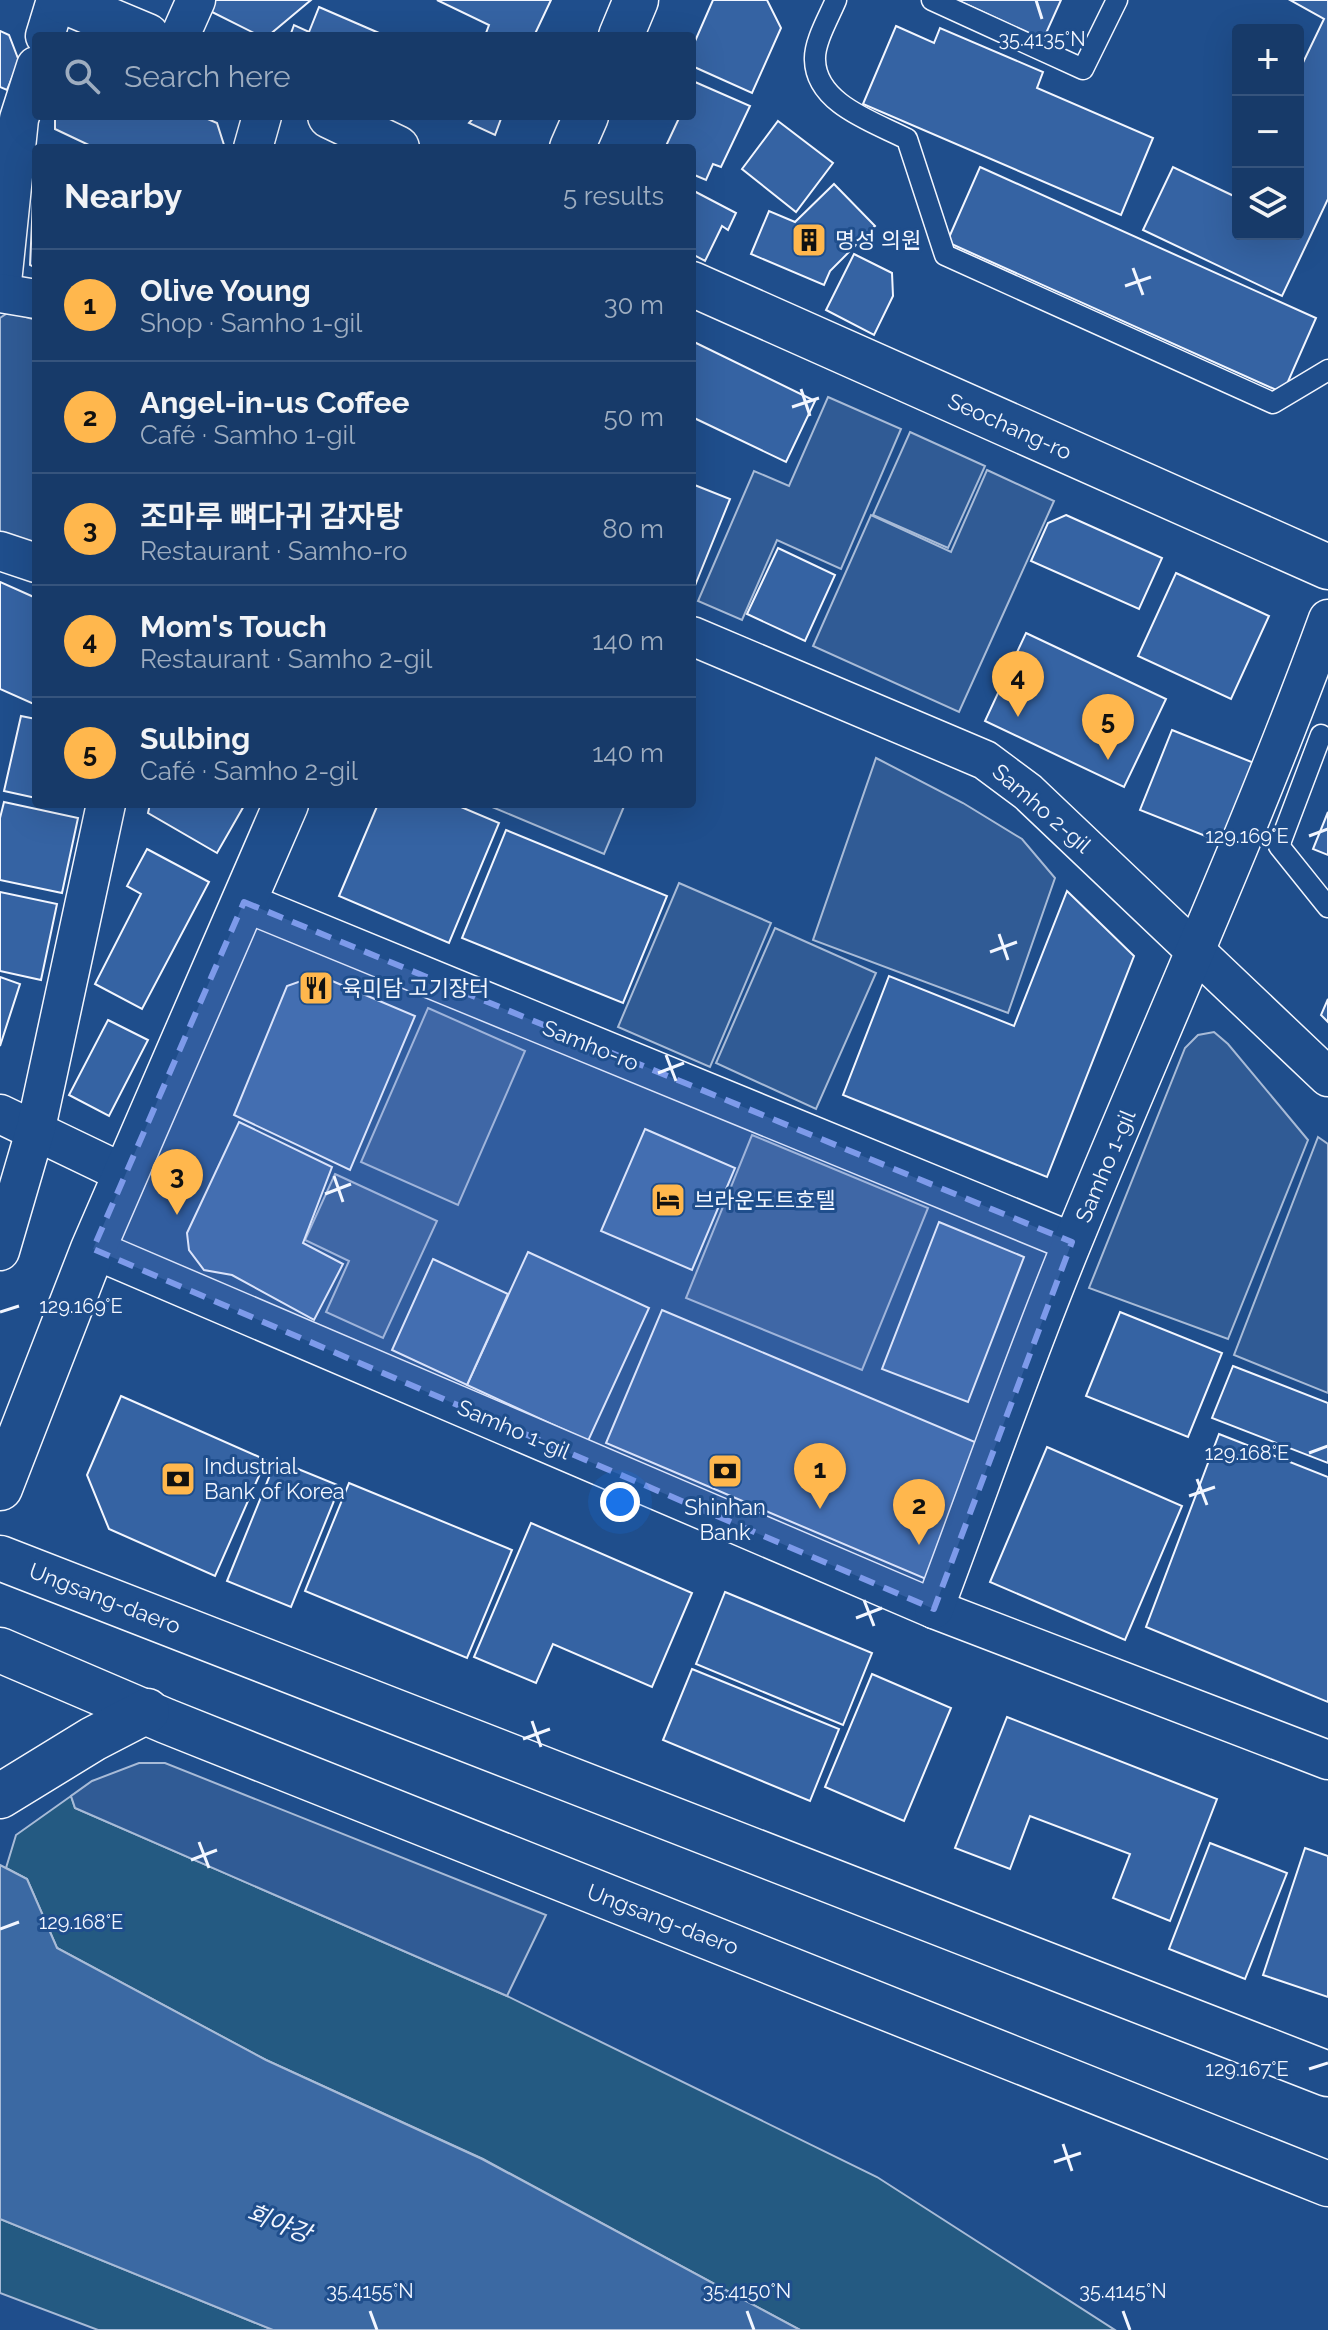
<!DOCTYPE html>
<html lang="en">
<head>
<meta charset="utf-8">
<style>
	:root { --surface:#173a69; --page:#20416f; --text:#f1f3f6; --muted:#9eadc0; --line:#36547d; --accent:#ffb74d }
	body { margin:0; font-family:Raleway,"Noto Sans KR",sans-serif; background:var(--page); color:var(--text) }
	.controls { position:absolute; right:24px; top:24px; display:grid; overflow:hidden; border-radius:8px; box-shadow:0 8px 32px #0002 }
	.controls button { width:72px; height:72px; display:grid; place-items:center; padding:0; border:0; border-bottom:2px solid var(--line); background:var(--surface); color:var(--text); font:40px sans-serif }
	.you { position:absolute; left:620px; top:1502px; width:28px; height:28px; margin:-20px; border:6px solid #fff; border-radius:50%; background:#1a73e8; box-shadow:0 0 0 12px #1a73e833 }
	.badge { display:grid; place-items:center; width:52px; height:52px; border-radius:50%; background:var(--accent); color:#111; font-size:26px; font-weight:700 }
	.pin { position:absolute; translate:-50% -66px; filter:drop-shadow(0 2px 4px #0008) }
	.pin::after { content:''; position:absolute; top:42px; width:28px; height:24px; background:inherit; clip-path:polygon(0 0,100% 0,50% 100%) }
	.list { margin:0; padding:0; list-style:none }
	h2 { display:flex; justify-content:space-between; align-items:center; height:104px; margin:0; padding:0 32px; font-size:34px }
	h2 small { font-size:26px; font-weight:400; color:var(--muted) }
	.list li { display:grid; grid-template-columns:52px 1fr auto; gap:24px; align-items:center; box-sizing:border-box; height:112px; padding:0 32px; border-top:2px solid var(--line) }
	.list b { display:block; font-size:30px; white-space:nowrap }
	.list p { margin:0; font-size:26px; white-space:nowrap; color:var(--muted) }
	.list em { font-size:26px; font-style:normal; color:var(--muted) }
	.icon { flex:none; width:44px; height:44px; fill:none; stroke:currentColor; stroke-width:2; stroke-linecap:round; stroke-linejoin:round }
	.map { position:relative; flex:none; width:1328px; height:2330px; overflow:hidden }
	.search { position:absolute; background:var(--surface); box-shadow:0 8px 32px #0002; left:32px; top:32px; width:664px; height:88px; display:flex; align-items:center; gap:20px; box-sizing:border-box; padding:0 28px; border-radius:8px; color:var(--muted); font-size:30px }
	.panel { position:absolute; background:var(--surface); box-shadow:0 8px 32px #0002; left:32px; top:144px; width:664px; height:664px; border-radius:8px }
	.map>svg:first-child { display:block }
	.green { fill:#245a82; stroke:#a8bbd7; stroke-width:2 }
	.parking { fill:#305b95; stroke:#a8bbd7; stroke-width:2 }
	.water { fill:#3b69a3; stroke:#a8bbd7; stroke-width:2 }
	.building { fill:#3563a3; stroke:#f2f6ff; stroke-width:2 }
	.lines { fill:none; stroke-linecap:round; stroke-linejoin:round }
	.lane-casing { stroke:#f2f6ff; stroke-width:23 }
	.street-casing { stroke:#f2f6ff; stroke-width:41 }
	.secondary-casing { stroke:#f2f6ff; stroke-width:47 }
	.lane { stroke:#1f4e8c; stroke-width:20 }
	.street { stroke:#1f4e8c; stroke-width:38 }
	.secondary { stroke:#1f4e8c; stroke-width:44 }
	.marked { fill:#7d9aea; fill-opacity:0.2; stroke:#7d9aea; stroke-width:6; stroke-dasharray:16 10; stroke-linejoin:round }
	.ticks { fill:none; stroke:#f2f6ff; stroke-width:3 }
	.labels { text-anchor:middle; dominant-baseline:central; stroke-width:6; stroke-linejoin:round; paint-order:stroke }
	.poi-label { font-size:22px; fill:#f2f6ff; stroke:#1f4e8c; text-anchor:start }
	.street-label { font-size:22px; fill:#f2f6ff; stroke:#1f4e8c }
	.water-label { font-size:24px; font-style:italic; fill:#f2f6ff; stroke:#1f4e8c }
	.ticks-label { font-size:20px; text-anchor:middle; fill:#f2f6ff; stroke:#1f4e8c; stroke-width:6; stroke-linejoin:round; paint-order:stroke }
</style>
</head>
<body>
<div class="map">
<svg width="1328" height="2330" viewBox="0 0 1328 2330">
	<rect width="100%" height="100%" fill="#1f4e8c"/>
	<g class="green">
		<path d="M71 1796 75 1808 507 1996 877 2177 1115 2330H800L483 2159 266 2060 57 1948 27 1879 6 1868 16 1835Z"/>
		<path d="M0 2219 273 2330H98L0 2293Z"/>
	</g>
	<g class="parking">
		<path d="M9 312 36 320V551L0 540V318Z"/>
		<path d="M828 397 901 429 841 569 777 540 742 620 698 601 754 471 789 486Z"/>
		<path d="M910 432 985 466 948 548 873 515Z"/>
		<path d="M987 470 1054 501 959 712 813 646 871 515 951 552Z"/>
		<path d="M876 758 963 803 1022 839 1055 878 1008 1013 813 940Z"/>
		<path d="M485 804H625L604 854Z"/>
		<path d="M679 883 771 923 710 1067 618 1027Z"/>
		<path d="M775 928 876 973 816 1109 716 1063Z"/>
		<path d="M428 1008 525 1051 458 1205 361 1162Z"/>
		<path d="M1214 1032 1228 1044 1308 1140 1228 1339 1089 1288 1185 1048 1198 1035Z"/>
		<path d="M752 1135 928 1208 862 1370 686 1298Z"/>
		<path d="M1318 1137 1328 1144V1393L1234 1355Z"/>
		<path d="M335 1174 437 1221 383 1338 326 1312 349 1261 305 1240Z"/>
		<path d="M139 1763H165L546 1915 507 1996 75 1808 71 1796 92 1781Z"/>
	</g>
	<path class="water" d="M0 1865 27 1879 57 1948 266 2060 482 2159 800 2330H273L0 2219Z"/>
	<g class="building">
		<path d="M213 0H311L268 36H260L208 10Z"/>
		<path d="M437 0H551L534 36H491L486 33 489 25Z"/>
		<path d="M713 0H767L781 28 752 93 692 66V48Z"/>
		<path d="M957 0H1061L1043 40Z"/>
		<path d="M1290 0H1328V199L1282 296 1143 230 1173 167 1238 198V234H1298V73L1324 19Z"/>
		<path d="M319 7 386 36H290L294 25 309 32Z"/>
		<path d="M896 26 934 43 940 28 1043 72 1037 88 1153 138 1121 215 863 104Z"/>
		<path d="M0 31 9 35 19 61 7 90 0 87Z"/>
		<path d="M695 82 750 106 721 167 713 164 706 180 692 174V148H665L680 116H692Z"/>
		<path d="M55 116H201L217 123 224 145 95 148 55 129Z"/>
		<path d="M475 116H502L495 135 469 123Z"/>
		<path d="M778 121 833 163 796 212 742 169Z"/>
		<path d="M980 167 1316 318 1283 393 947 242Z"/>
		<path d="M834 184 875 226 830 271 824 285 751 254 769 211 795 222Z"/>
		<path d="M692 190 736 213 728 230 722 226 705 261 692 254Z"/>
		<path d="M33 201H36V268L30 265Z"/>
		<path d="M854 254 892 273 893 296 874 335 826 310Z"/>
		<path d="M692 341 815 401 786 462 692 417Z"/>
		<path d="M692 484 730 499 692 593Z"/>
		<path d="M1066 515 1162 558 1139 609 1031 561 1048 523Z"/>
		<path d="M778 548 835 575 805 641 747 614Z"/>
		<path d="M1176 573 1269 616 1231 699 1138 656Z"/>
		<path d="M0 582 36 598V705L0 689Z"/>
		<path d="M1026 633 1166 699 1124 787 985 721Z"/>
		<path d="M21 716 36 719V798L4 791Z"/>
		<path d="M1172 730 1259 765 1228 845 1140 810Z"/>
		<path d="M4 802 78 818 62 893 0 880V818Z"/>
		<path d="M150 804H245L217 853 148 813Z"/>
		<path d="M378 804H454L499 823 449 943 339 896Z"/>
		<path d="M1328 812V855L1313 849Z"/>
		<path d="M506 830 667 896 623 1003 462 938Z"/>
		<path d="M147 849 209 882 142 1009 95 984 141 894 127 886Z"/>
		<path d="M1067 891 1134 956 1047 1177 843 1095 889 976 1014 1026Z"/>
		<path d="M0 892 57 904 41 980 0 971Z"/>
		<path d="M318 975 415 1016 350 1170 234 1115 287 986Z"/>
		<path d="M0 977 20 984 0 1046Z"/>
		<path d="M1328 999V1022L1321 1015Z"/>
		<path d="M108 1020 148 1040 109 1116 69 1095Z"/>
		<path d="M239 1122 332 1167 303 1243 343 1264 314 1320 232 1275 204 1270 189 1250 187 1233Z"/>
		<path d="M645 1129 735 1168 692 1270 601 1231Z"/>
		<path d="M939 1222 1024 1257 968 1402 882 1369Z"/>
		<path d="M528 1252 649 1308 588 1441 467 1385Z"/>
		<path d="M433 1259 508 1294 467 1385 392 1350Z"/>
		<path d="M662 1310 982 1445 926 1579 606 1443Z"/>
		<path d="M1120 1312 1222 1353 1188 1437 1086 1396Z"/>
		<path d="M1233 1366 1328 1403V1463L1212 1418Z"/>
		<path d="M121 1396 266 1460 215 1576 109 1529 87 1475Z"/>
		<path d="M1219 1434 1328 1477V1702L1146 1627Z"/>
		<path d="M1047 1447 1182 1506 1125 1640 990 1582Z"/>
		<path d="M276 1460 340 1486 291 1607 227 1581Z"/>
		<path d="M349 1483 512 1550 467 1658 305 1591Z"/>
		<path d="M531 1523 692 1593 652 1687 553 1644 536 1683 474 1657Z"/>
		<path d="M725 1592 872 1653 843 1725 696 1664Z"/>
		<path d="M692 1669 839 1729 810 1801 663 1740Z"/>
		<path d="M872 1674 951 1708 904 1821 825 1787Z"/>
		<path d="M1007 1717 1217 1799 1170 1921 1113 1898 1130 1854 1030 1816 1010 1869 955 1848Z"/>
		<path d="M1210 1843 1287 1873 1245 1979 1169 1949Z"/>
		<path d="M1305 1848 1328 1856V1997L1263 1975Z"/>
	</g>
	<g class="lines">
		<defs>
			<g id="lane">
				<path d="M836 0C829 17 814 42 815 60 816 104 874 122 907 139L945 255 1273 403 1328 370"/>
				<path d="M932 0 1083 69 1117 0"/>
				<path d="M1321 735 1279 846 1328 907"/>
			</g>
			<g id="street">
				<path d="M45 36 56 0"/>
				<path d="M180 36 196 0"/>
				<path d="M253 148 262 116"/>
				<path d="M1 292 19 119 36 66"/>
				<path d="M0 293 36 299"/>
				<path d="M0 551 36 563"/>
				<path d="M692 636 985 760 1028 792 1328 1077"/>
				<path d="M244 902 1072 1242"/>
				<path d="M0 1114 125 1174"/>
				<path d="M93 1249 934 1609 1328 1760"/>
				<path d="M0 1251 36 1128 106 804"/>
				<path d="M934 1609C980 1487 1023 1362 1073 1241 1158 1033 1251 830 1328 619"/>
			</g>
			<g id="secondary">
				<path d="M61 0 147 36"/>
				<path d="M621 36 636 0"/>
				<path d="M330 116 397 148"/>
				<path d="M572 148 586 116"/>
				<path d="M692 284 1328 567"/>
				<path d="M0 1488 93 1249 286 804"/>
				<path d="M0 1558 1328 2074"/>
				<path d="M0 1650 166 1721 1328 2184"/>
				<path d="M0 1796 93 1739 147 1711"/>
			</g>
		</defs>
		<use href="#lane" class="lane-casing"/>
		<use href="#street" class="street-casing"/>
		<use href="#secondary" class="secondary-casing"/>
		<use href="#lane" class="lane"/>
		<use href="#street" class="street"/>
		<use href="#secondary" class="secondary"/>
	</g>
	<path class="marked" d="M244 902 1072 1242 934 1609 93 1249Z"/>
	<path class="ticks" d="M1036 0 1042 19M1133 268 1143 295M1125 286 1151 277M801 389 810 416M792 407 819 398M1309 836 1328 829M999 934 1008 960M990 952 1017 942M666 1055 676 1081M658 1073 684 1063M334 1176 343 1202M325 1194 351 1184M0 1312 19 1306M1309 1453 1328 1446M1197 1479 1207 1505M1189 1496 1215 1487M864 1600 874 1626M856 1618 882 1608M532 1721 541 1747M523 1739 550 1729M199 1842 209 1868M191 1860 217 1850M0 1929 19 1922M1309 2069 1328 2063M1063 2144 1072 2171M1054 2162 1081 2153M370 2311 377 2330M747 2311 754 2330M1123 2311 1130 2330"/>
	<defs>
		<symbol id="building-square" viewBox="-11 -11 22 22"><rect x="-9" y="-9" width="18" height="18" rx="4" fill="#ffb74d" stroke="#1f4e8c"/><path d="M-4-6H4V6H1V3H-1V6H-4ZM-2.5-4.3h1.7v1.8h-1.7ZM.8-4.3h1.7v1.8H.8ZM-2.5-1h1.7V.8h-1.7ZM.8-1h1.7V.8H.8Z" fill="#111"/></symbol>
		<symbol id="restaurant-square" viewBox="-11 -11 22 22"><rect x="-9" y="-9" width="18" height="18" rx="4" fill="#ffb74d" stroke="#1f4e8c"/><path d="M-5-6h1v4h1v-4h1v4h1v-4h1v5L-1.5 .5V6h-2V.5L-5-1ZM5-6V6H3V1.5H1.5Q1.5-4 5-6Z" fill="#111"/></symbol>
		<symbol id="hotel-square" viewBox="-11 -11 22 22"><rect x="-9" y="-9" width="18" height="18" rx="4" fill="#ffb74d" stroke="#1f4e8c"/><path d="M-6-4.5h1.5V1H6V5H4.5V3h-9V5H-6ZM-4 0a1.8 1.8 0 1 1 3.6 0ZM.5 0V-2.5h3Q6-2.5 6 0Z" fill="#111"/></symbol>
		<symbol id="bank-square" viewBox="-11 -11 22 22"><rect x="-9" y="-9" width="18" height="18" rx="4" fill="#ffb74d" stroke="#1f4e8c"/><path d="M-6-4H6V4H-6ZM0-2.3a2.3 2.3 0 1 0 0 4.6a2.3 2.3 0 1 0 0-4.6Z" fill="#111"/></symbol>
	</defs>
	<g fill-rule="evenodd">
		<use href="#building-square" x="789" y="220" width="40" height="40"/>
		<use href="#restaurant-square" x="296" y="968" width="40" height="40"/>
		<use href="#hotel-square" x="648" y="1180" width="40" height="40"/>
		<use href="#bank-square" x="705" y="1451" width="40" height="40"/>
		<use href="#bank-square" x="158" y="1459" width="40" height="40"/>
	</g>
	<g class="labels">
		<g class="poi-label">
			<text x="835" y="240">명성 의원</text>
			<text x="342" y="988">육미담 고기장터</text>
			<text x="694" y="1200">브라운도트호텔</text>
			<text x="204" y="1466">Industrial<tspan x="204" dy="25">Bank of Korea</tspan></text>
			<text x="725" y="1507" text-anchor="middle">Shinhan<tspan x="725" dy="25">Bank</tspan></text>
		</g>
		<g class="street-label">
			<text transform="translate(1010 426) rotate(24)">Seochang-ro</text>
			<text transform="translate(1042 808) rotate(41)">Samho 2-gil</text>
			<text transform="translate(591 1045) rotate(22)">Samho-ro</text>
			<text transform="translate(1105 1166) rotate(-67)">Samho 1-gil</text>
			<text transform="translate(514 1429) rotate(23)">Samho 1-gil</text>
			<text transform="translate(105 1598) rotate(21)">Ungsang-daero</text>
			<text transform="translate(663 1919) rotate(21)">Ungsang-daero</text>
		</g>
		<g class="water-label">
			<text transform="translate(279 2223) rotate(21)">회야강</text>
		</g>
	</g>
	<g class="ticks-label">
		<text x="1042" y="46">35.4135°N</text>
		<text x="1247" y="843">129.169°E</text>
		<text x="81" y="1313">129.169°E</text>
		<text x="1247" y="1460">129.168°E</text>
		<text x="81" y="1929">129.168°E</text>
		<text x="1247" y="2076">129.167°E</text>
		<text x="370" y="2298">35.4155°N</text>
		<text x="747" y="2298">35.4150°N</text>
		<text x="1123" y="2298">35.4145°N</text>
	</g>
</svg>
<div class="controls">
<button>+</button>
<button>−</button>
<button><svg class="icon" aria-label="layers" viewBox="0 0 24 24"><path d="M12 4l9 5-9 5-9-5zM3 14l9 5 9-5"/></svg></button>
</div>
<div class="you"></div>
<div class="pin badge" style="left:820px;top:1509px">1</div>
<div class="pin badge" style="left:919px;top:1545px">2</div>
<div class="pin badge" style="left:177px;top:1215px">3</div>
<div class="pin badge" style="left:1018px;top:717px">4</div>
<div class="pin badge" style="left:1108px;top:760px">5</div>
<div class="search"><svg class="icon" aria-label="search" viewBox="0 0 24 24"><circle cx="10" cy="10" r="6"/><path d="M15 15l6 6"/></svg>Search here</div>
<section class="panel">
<h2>Nearby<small>5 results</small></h2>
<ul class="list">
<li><span class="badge">1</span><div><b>Olive Young</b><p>Shop · Samho 1-gil</p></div><em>30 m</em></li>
<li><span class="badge">2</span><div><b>Angel-in-us Coffee</b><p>Café · Samho 1-gil</p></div><em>50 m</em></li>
<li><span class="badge">3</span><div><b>조마루 뼈다귀 감자탕</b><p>Restaurant · Samho-ro</p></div><em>80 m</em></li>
<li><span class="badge">4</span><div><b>Mom's Touch</b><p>Restaurant · Samho 2-gil</p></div><em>140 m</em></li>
<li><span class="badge">5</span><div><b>Sulbing</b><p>Café · Samho 2-gil</p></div><em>140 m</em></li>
</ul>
</section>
</div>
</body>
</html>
